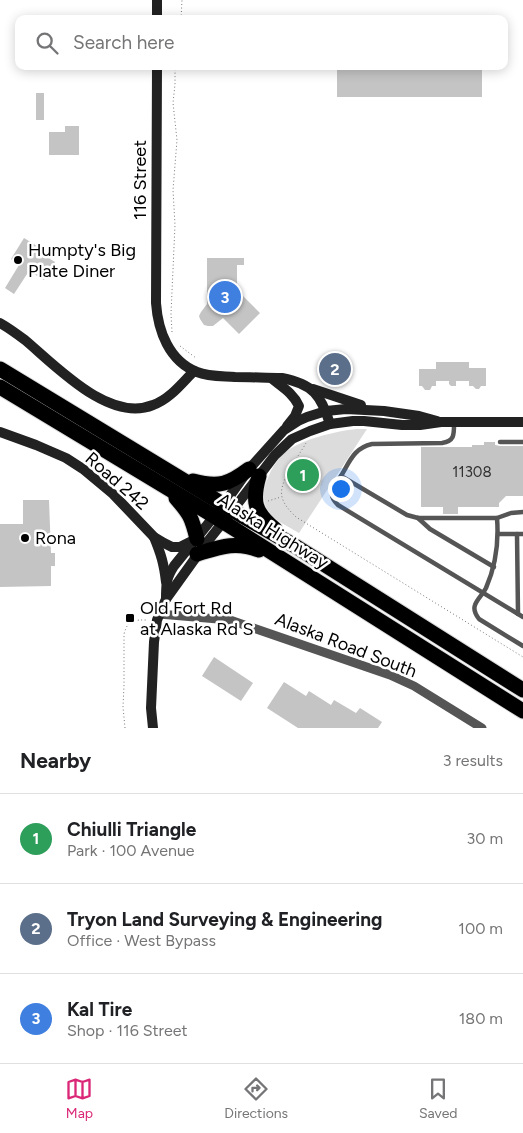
<!DOCTYPE html>
<html lang="en">
<head>
<meta charset="utf-8">
<style>
	:root { --surface:#fff; --page:#f2f2f2; --text:#202124; --muted:#757577; --line:#e0e0e0; --accent:#db2777 }
	body { margin:0; font-family:Figtree,sans-serif; background:var(--page); color:var(--text) }
	.you { position:absolute; left:340px; top:488px; width:18px; height:18px; margin:-12px; border:4px solid #fff; border-radius:50%; background:#1a73e8; box-shadow:0 0 0 8px #1a73e833 }
	.badge { display:grid; place-items:center; width:32px; height:32px; border-radius:50%; background:var(--accent); color:#fff; font-size:16px; font-weight:700 }
	.pin { position:absolute; translate:-50% -50%; border:2px solid #fff; box-shadow:0 1px 5px #0006 }
	.list { margin:0; padding:0; list-style:none }
	h2 { display:flex; justify-content:space-between; align-items:center; height:65px; margin:0; padding:0 20px; font-size:21px }
	h2 small { font-size:16px; font-weight:400; color:var(--muted) }
	.list li { display:grid; grid-template-columns:32px 1fr auto; gap:15px; align-items:center; box-sizing:border-box; height:90px; padding:0 20px; border-top:1px solid var(--line) }
	.list b { display:block; font-size:19px; white-space:nowrap }
	.list p { margin:0; font-size:16px; white-space:nowrap; color:var(--muted) }
	.list em { font-size:16px; font-style:normal; color:var(--muted) }
	.icon { flex:none; width:28px; height:28px; fill:none; stroke:currentColor; stroke-width:2; stroke-linecap:round; stroke-linejoin:round }
	.map { position:relative; flex:none; width:523px; height:728px; overflow:hidden }
	.search { position:absolute; background:var(--surface); box-shadow:0 2px 12px #0003; left:15px; right:15px; top:15px; height:55px; display:flex; align-items:center; gap:12px; box-sizing:border-box; padding:0 18px; border-radius:10px; color:var(--muted); font-size:19px }
	.sheet { height:335px; background:var(--surface) }
	nav { display:flex; justify-content:space-around; align-items:center; box-sizing:border-box; height:70px; border-top:1px solid var(--line); background:var(--surface); font-size:14px; color:var(--muted) }
	nav a { display:grid; justify-items:center; gap:2px }
	nav .on { color:var(--accent) }
	.map>svg:first-child { display:block }
	.green { fill:#dcdcdc }
	.building { fill:#c4c4c4 }
	.lines { fill:none; stroke-linecap:round; stroke-linejoin:round }
	.highway-casing { stroke:#dbdbdb; stroke-width:17 }
	.path { stroke:#777; stroke-width:1; stroke-dasharray:1 2.5; stroke-linecap:butt }
	.lane { stroke:#555; stroke-width:4.5 }
	.street { stroke:#555; stroke-width:9 }
	.secondary { stroke:#222; stroke-width:10 }
	.highway { stroke:#000; stroke-width:15 }
	.poi-dot { fill:#000; stroke:#fff; stroke-width:2 }
	.labels { text-anchor:middle; dominant-baseline:central; stroke-width:5; stroke-linejoin:round; paint-order:stroke }
	.number-label { font-size:15px; fill:#313131 }
	.street-label { font-size:18px; fill:#000; stroke:#fff }
	.poi-label { font-size:18px; fill:#000; stroke:#fff; text-anchor:start }
</style>
</head>
<body>
<div class="map">
<svg width="523" height="728" viewBox="0 0 523 728">
	<rect width="100%" height="100%" fill="#fff"/>
	<path class="green" d="M357 429H367L299 533C289 527 274 520 268 511 262 500 263 488 268 478 271 469 276 462 282 455 297 440 336 431 357 429Z"/>
	<g class="building">
		<rect x="337" y="66" width="145" height="31"/>
		<rect x="36" y="93" width="8" height="27"/>
		<path d="M65 126H79V155H49V132H65Z"/>
		<path d="M24 238 52 255 50 259 55 262 44 280 29 271 14 294 5 288 19 265 11 259Z"/>
		<path d="M207 258H244V265H237V290L260 313 239 334 223 318 213 326H208L204 325 200 319 199 316 201 312 207 304Z"/>
		<path d="M327 357H342L343 380 328 381Z"/>
		<path d="M436 362H469V368H486V386H481L479 389H476L473 386H469V381H456V386H451L449 384V381H436V386H432L430 390H425L422 386H419V369H436Z"/>
		<path d="M484 442H495V445L500 446H523V496H506L499 503V507H458V514H443V507H421V447H472V445H484Z"/>
		<path d="M23 500H49L51 553H55V566H51V586L0 587V524H23Z"/>
		<path d="M214 657 253 683 241 701 202 676Z"/>
		<path d="M284 682 306 696 309 691 331 705 334 700 356 713 360 708 382 722 378 728H298L267 708Z"/>
	</g>
	<g class="lines">
		<defs>
			<g id="highway">
				<path d="M0 369 244 517 295 546 523 690"/>
				<path d="M0 387 214 516 523 711"/>
				<path d="M259 476C252 501 254 512 275 529"/>
				<path d="M193 481C219 488 229 484 249 469"/>
				<path d="M176 498C190 514 192 518 197 539"/>
				<path d="M197 554C220 547 235 541 259 550"/>
			</g>
		</defs>
		<use href="#highway" class="highway-casing"/>
		<g class="path">
			<path d="M181 19 182 0"/>
			<path d="M172 332 171 314 175 225 173 190 177 140 173 103 175 84V66"/>
			<path d="M180 346 196 358"/>
			<path d="M306 443C299 456 278 482 282 497 284 505 290 511 296 517L523 657"/>
			<path d="M268 501 281 497"/>
			<path d="M125 728 123 707 124 685V634C128 619 134 620 148 620"/>
		</g>
		<g class="lane">
			<path d="M454 422C454 434 455 441 442 443L372 444C354 448 350 461 341 476L407 515 418 518H497L511 513 523 512"/>
			<path d="M500 442H523"/>
			<path d="M341 476C334 487 326 494 338 505L523 617"/>
			<path d="M418 518 430 529 494 567"/>
			<path d="M497 518C499 543 496 565 486 588 483 594 477 599 475 605 473 610 476 615 479 619L523 646"/>
			<path d="M498 534H523"/>
			<path d="M517 534 518 614"/>
		</g>
		<path class="street" d="M159 614 230 620 390 675 414 686 482 728"/>
		<g class="secondary">
			<path d="M157 19V0"/>
			<path d="M157 66 156 303C158 331 169 361 197 372 209 377 223 376 235 377 251 377 267 378 282 378 313 384 321 395 330 424"/>
			<path d="M0 323C9 328 17 334 25 340 56 366 109 423 153 405 170 399 182 383 194 371"/>
			<path d="M271 378C282 387 293 393 299 406L295 416 287 426"/>
			<path d="M313 389 361 405"/>
			<path d="M0 432 36 445 66 458 83 469 113 494 154 537 164 543 172 547H180L194 540"/>
			<path d="M154 537C161 554 164 564 166 582"/>
			<path d="M166 599C166 583 166 579 174 566L224 504 249 469 284 430 298 421 307 417 326 411 346 409 384 411 419 416 437 421"/>
			<path d="M153 728 151 708 154 642 157 620 166 599 204 546 239 502 275 455 292 439 310 431 330 424 353 421H364L402 425H420L441 422H523"/>
		</g>
		<use href="#highway" class="highway"/>
	</g>
	<g class="poi-dot">
		<circle cx="18" cy="260" r="5"/>
		<circle cx="25" cy="538" r="5"/>
		<rect x="125" y="613" width="10" height="10" rx="2.5"/>
	</g>
	<g class="labels">
		<g class="number-label">
			<text x="472" y="472">11308</text>
		</g>
		<g class="street-label">
			<text transform="translate(140 180) rotate(-90)">116 Street</text>
			<text transform="translate(117 481) rotate(41)">Road 242</text>
			<text transform="translate(273 531) rotate(32)">Alaska Highway</text>
			<text transform="translate(346 645) rotate(21)">Alaska Road South</text>
		</g>
		<g class="poi-label">
			<text x="28" y="250">Humpty's Big<tspan x="28" dy="21">Plate Diner</tspan></text>
			<text x="35" y="538">Rona</text>
			<text x="140" y="608">Old Fort Rd<tspan x="140" dy="21">at Alaska Rd S</tspan></text>
		</g>
	</g>
</svg>
<div class="you"></div>
<div class="pin badge" style="left:303px;top:475px;background:#2e9e5b">1</div>
<div class="pin badge" style="left:335px;top:369px;background:#5c6f8a">2</div>
<div class="pin badge" style="left:225px;top:297px;background:#3f7fe0">3</div>
<div class="search"><svg class="icon" aria-label="search" viewBox="0 0 24 24"><circle cx="10" cy="10" r="6"/><path d="M15 15l6 6"/></svg>Search here</div>
</div>
<section class="sheet">
<h2>Nearby<small>3 results</small></h2>
<ul class="list">
<li><span class="badge" style="background:#2e9e5b">1</span><div><b>Chiulli Triangle</b><p>Park · 100 Avenue</p></div><em>30 m</em></li>
<li><span class="badge" style="background:#5c6f8a">2</span><div><b>Tryon Land Surveying &amp; Engineering</b><p>Office · West Bypass</p></div><em>100 m</em></li>
<li><span class="badge" style="background:#3f7fe0">3</span><div><b>Kal Tire</b><p>Shop · 116 Street</p></div><em>180 m</em></li>
</ul>
</section>
<nav>
<a class="on"><svg class="icon" aria-label="map" viewBox="0 0 24 24"><path d="M3 6l6-2 6 2 6-2v14l-6 2-6-2-6 2zM9 4v14M15 6v14"/></svg>Map</a>
<a><svg class="icon" aria-label="directions" viewBox="0 0 24 24"><path d="M12 3l9 9-9 9-9-9zM9 14v-3h6M13 9l2 2-2 2"/></svg>Directions</a>
<a><svg class="icon" aria-label="saved" viewBox="0 0 24 24"><path d="M7 4h10v16l-5-4-5 4z"/></svg>Saved</a>
</nav>
</body>
</html>
